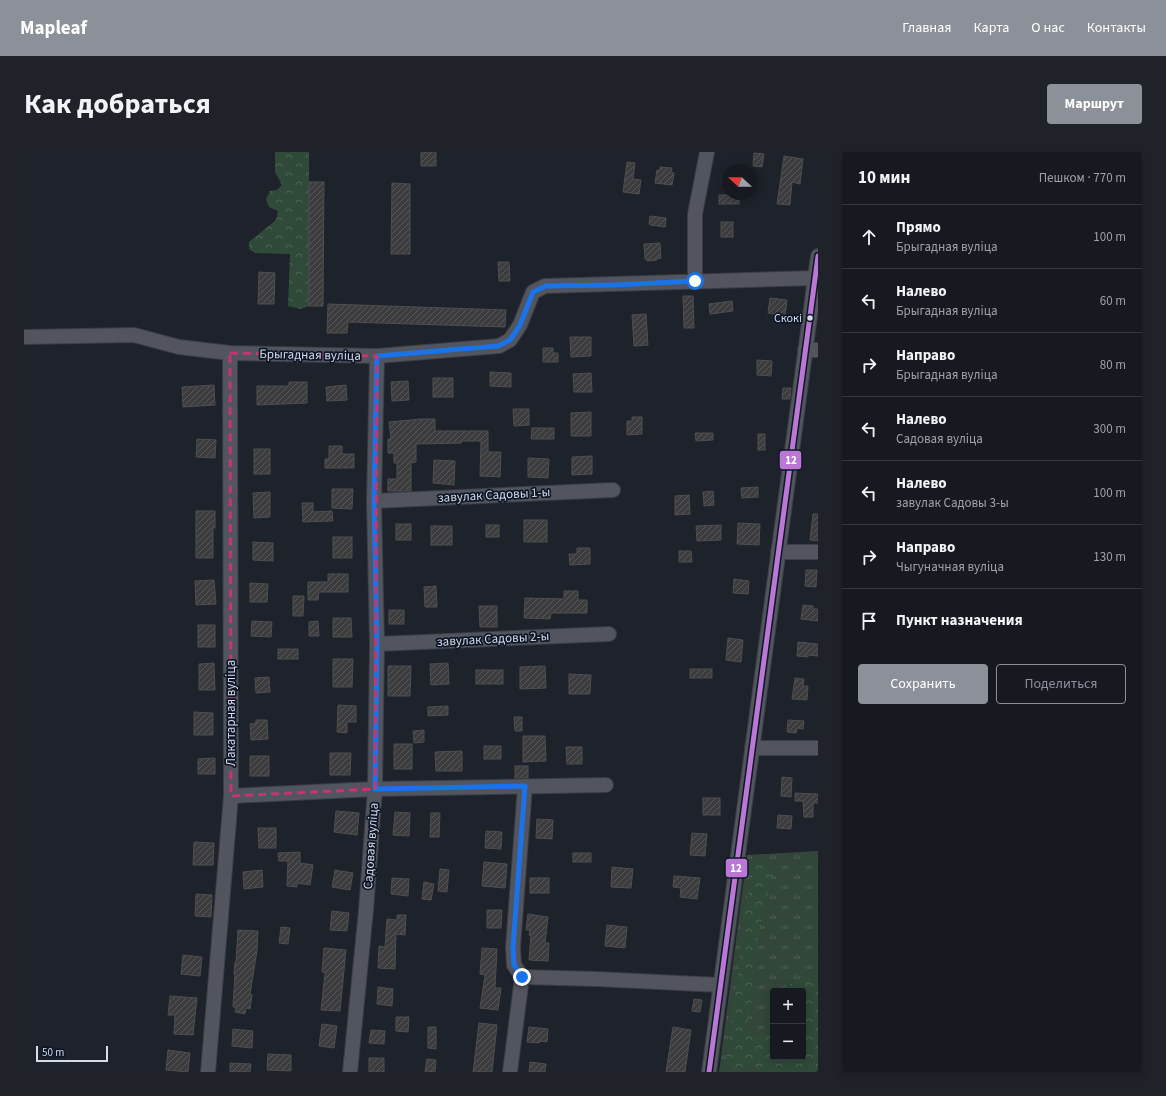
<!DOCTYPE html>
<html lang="ru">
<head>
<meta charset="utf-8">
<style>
	:root { --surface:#161a20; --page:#1f2329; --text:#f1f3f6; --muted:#9ea1a5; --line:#35383e; --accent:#8c9099 }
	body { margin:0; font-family:"Source Sans 3",sans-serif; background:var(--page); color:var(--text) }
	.controls { position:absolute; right:12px; bottom:12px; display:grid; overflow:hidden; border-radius:4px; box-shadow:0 2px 10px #0003 }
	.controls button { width:36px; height:36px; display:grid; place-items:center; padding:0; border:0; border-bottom:1px solid var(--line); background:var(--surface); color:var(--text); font:20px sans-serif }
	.compass { position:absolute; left:698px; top:12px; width:36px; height:36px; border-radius:50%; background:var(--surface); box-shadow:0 2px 10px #0003; rotate:291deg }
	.scale { position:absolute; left:12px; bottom:10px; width:72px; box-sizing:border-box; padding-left:4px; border:2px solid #d5dbe7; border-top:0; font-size:11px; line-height:14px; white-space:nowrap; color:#d5dbe7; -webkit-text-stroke:3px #0e1627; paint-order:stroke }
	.stop { position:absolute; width:12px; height:12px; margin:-9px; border:3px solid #1a73e8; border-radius:50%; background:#fff }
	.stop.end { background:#1a73e8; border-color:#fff; box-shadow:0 1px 4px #0008 }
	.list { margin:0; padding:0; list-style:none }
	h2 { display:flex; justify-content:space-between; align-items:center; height:52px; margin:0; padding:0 16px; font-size:17px }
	h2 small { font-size:13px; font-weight:400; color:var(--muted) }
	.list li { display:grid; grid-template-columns:26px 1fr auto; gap:12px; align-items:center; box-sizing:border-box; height:64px; padding:0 16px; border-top:1px solid var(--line) }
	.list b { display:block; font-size:15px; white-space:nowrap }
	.list p { margin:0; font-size:13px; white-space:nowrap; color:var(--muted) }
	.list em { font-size:13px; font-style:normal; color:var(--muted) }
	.actions { display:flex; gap:8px; padding:12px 16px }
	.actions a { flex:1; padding:9px 0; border:1px solid var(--accent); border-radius:4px; text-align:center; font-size:14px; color:var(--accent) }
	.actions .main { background:var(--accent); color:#fff }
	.icon { flex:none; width:22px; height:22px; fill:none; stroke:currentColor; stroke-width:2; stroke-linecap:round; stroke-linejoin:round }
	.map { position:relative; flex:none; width:794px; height:920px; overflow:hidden; border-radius:4px }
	header { display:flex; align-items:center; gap:24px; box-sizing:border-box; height:56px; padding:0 20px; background:var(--accent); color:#fff }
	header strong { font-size:19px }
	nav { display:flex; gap:22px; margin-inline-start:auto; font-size:14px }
	.intro { display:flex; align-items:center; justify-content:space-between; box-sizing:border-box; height:96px; padding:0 24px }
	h1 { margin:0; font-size:28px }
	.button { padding:10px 18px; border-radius:4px; background:var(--accent); color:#fff; font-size:14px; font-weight:700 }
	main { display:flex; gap:24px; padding:0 24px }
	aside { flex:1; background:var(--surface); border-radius:4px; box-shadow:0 2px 10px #0003 }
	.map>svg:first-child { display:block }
	.grass { fill:url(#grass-tufts); fill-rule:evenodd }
	.forest { fill:url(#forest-crowns) }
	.building { fill:url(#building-hatch); stroke:#4f4e4f }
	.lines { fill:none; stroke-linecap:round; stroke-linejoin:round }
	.minor-casing { stroke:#3a3d45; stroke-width:16 }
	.minor { stroke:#52555d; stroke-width:14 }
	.bus-1-casing { stroke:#0e1627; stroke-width:8 }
	.bus-1 { stroke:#ba77d6; stroke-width:5 }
	.route { stroke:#1a73e8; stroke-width:5 }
	.marked { fill:none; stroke:#c53570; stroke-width:3; stroke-dasharray:8 5; stroke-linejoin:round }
	.bus-dot { fill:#d5dbe7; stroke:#0e1627; stroke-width:1.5 }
	.labels { text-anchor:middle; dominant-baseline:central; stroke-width:3.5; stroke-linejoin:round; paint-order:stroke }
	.bus-label { font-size:12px; fill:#d5dbe7; stroke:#0e1627; text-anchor:end }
	.street-label { font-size:13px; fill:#d5dbe7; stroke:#0e1627 }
	.line-badge { stroke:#0e1627; stroke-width:1.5 }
	.badge-label { font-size:11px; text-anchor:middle; font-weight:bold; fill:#fff }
</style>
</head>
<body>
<header>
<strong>Mapleaf</strong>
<nav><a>Главная</a><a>Карта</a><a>О нас</a><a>Контакты</a></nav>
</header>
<div class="intro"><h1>Как добраться</h1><a class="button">Маршрут</a></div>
<main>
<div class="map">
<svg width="794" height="920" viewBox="0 0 794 920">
	<defs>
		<pattern id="grass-tufts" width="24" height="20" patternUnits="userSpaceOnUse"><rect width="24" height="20" fill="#33463a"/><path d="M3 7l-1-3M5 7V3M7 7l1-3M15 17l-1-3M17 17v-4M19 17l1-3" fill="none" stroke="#506056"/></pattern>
		<pattern id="forest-crowns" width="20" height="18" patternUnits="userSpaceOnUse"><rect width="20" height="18" fill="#2f4a38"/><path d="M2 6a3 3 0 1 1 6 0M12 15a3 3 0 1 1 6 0" fill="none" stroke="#4c6455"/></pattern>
		<pattern id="building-hatch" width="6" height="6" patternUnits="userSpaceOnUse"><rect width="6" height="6" fill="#3c3c3e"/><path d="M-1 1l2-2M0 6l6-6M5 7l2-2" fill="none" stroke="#57585a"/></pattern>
	</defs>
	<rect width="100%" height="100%" fill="#1d222b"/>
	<path class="grass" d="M794 699V920H695L723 703ZM749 839H779V905H749Z"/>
	<g class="forest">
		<path d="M251 0H285V154L277 157 264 154 266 102 231 101 225 97V90L252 68 254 59 245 55 242 47 246 39 253 38 258 33 251 20Z"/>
		<path d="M742 709 749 721 738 764 730 806V839L721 878 732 885 746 883 749 864V905H779V839H758L761 834 780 828H794V920H741L731 914 716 919 702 912 728 711Z"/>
	</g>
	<g class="building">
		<rect x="397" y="0" width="15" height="14"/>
		<path d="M730 1 740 2 738 15 729 14Z"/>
		<path d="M760 4 779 7 776 32 768 30 766 53 753 52Z"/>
		<path d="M603 10 611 11 609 27 617 28 615 42 599 40Z"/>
		<path d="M636 15 648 16 647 20 650 21 648 33 631 31 633 18 636 19Z"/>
		<path d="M285 30H300L299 154H285Z"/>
		<path d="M368 31 386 32V102H367Z"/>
		<rect x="695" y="43" width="20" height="9"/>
		<path d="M626 64 642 66 641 75 627 73 625 72Z"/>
		<rect x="697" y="70" width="12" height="15"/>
		<path d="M636 91 637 106 633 107V108L623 109V107H621L620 92Z"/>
		<path d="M474 110H485L486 129H475Z"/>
		<path d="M235 120 251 121 250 152H234Z"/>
		<path d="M659 144H669L670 176H660Z"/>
		<path d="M746 146 763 148 761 164 744 161Z"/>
		<path d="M708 149 709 159 686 162 685 152Z"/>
		<path d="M304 152 482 158 481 175 324 170 323 181H303Z"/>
		<path d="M622 162 624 193 610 194 608 163Z"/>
		<path d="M546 185H567V204L547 205Z"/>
		<path d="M519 196H529V201H534V210H519Z"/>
		<path d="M733 208 748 209 747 224 733 223Z"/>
		<path d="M466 220 487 221V235L466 234Z"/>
		<path d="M567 221 568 240H550L549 222Z"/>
		<rect x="409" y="226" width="20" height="19"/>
		<path d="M384 229 385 248 368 249 367 230Z"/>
		<path d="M265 230H283V251L233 253V234H265Z"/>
		<path d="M190 233 191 253 159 255 158 235Z"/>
		<path d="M322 233 323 248 303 249 302 235Z"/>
		<path d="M759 236H767L766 247H758Z"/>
		<path d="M489 257H505V273L490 274Z"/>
		<path d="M567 260V284H547V261Z"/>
		<path d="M608 265H618V282L603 283V269H608Z"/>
		<path d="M397 267H411V279H464V300H477L476 325 456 324 457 289H437V291L392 292V310L387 311V339H364V327H373V311H370V301H364V287H367L365 270Z"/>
		<path d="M508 276H530V287H507Z"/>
		<path d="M671 281H689V288L672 289Z"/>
		<rect x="734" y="282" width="7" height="16"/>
		<path d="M173 287 192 288 191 306 172 305Z"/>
		<path d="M305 294H318V302H330V316H301V307H305Z"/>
		<rect x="230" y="297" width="16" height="25"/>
		<path d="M568 304V322L548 323V305Z"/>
		<path d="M504 306 525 307 524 326 504 325Z"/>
		<path d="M410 308 431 309 430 333 409 331Z"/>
		<path d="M734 335V345L718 346 717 336Z"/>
		<path d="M308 337H329L328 357 308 356Z"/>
		<path d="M689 339 690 353 680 354 679 340Z"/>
		<path d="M246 340V365L230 366 229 341Z"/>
		<path d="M665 343 666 362 651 363V344Z"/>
		<path d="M278 351H289V360L308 359 309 369 279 370Z"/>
		<path d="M172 359H191V376H189V406H172Z"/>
		<path d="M789 362H794V389L786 388Z"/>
		<rect x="500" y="368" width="23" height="22"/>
		<path d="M714 371 736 372 735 393 713 392Z"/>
		<rect x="372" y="372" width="15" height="16"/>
		<rect x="462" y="373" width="13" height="12"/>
		<path d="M697 373V388L673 389 672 374Z"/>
		<rect x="407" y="374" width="21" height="19"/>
		<rect x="309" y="385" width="19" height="21"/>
		<path d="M229 390 249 391V409L229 408Z"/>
		<path d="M553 396H566V412L546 413 545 402H553Z"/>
		<path d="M655 399H667L668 410H655Z"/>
		<path d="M782 418H793L792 435 781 434Z"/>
		<path d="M304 422H324V440H295L294 448H284V430H304Z"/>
		<path d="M710 427 725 429 724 442 709 441Z"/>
		<path d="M190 428 192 452 172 453 171 429Z"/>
		<path d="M226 431 244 432 243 450H226Z"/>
		<path d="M412 434 413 455H401L400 435Z"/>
		<path d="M540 439H554V448H563V461H527L526 467 500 466 501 446 540 447Z"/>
		<path d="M269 444H280L279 464H269Z"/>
		<path d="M779 453 789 454V457H794V469L777 467Z"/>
		<path d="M455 454H473V475H456Z"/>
		<rect x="365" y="458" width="15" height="14"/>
		<path d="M309 466H327L328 485H309Z"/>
		<path d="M228 469 248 470 247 485 227 484Z"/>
		<path d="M294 469 295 484H285V470Z"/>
		<rect x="174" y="473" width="17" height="22"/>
		<path d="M704 486 719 488 717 510 702 508Z"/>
		<path d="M774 490 794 492V504L784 503V505L773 504Z"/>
		<rect x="254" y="497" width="20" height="10"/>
		<path d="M309 507H329L328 535H309Z"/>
		<path d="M190 511 191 538H175V512Z"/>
		<path d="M424 511 425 532 407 533 406 512Z"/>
		<path d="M364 514H387L386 544H364Z"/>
		<path d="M521 514 522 536 496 537V515Z"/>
		<rect x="666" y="517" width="22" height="9"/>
		<rect x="452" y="518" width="27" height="14"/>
		<path d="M545 522 567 523 566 542H545Z"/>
		<path d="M245 525 246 540 232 541 231 526Z"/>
		<path d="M771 526 780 527 779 534H784L783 548 768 547Z"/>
		<path d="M314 553 332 554V570H323V581L313 580Z"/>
		<path d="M424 554V563L404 564V555Z"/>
		<path d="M170 560 189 561V583H170Z"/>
		<path d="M490 565H498V579H491Z"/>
		<path d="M232 568H243L244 587 227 588 226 572 232 571Z"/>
		<path d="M764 568 780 569 779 577 773 576 772 581 763 580Z"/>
		<path d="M400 578V590L390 591 389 579Z"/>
		<path d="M499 584H521L522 609 499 610Z"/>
		<rect x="370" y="592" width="18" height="25"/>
		<rect x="460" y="594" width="17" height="13"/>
		<path d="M542 595H558V612H543Z"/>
		<path d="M438 599V619H412L411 600Z"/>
		<path d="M306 601H327L326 623H306Z"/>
		<rect x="226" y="604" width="19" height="20"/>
		<path d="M191 606V622H174V607Z"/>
		<rect x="491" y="614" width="13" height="12"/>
		<path d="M758 625 768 626 767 645 757 644Z"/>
		<path d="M771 641 794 642V651H789V665H780L779 649H771Z"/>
		<rect x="679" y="646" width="17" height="17"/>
		<path d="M312 659 335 661 333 683 310 680Z"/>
		<path d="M371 660 386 661 385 684 369 683Z"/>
		<path d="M407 661H416L415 685H406Z"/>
		<path d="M754 663 768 664 767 677 753 676Z"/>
		<path d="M513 667 529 668 528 687 512 686Z"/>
		<path d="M234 676H252V696H235Z"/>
		<path d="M462 679 478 680 477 697 461 696Z"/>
		<path d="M668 681 683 682 681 704 666 703Z"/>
		<path d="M170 690 190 691 189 713H169Z"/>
		<path d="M276 700V711L289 713 286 733 273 731V735L263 734 264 709H255L254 701Z"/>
		<rect x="549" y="701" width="18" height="9"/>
		<path d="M460 710 483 712 481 736 458 734Z"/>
		<path d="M588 715 609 717 607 736 587 735Z"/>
		<path d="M416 717 425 718 423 740 414 739Z"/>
		<path d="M238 718 239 735 220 737 219 720Z"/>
		<path d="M311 718 329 721 326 738 308 735Z"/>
		<path d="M650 724 676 726 673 747 656 745 657 736 649 735Z"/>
		<path d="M368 726 385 727 384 744 367 742Z"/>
		<rect x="506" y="726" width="19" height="15"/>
		<path d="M400 730 410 732 407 748 398 747Z"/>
		<path d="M172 742 188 743 187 765 171 764Z"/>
		<path d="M463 758H478L477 776H463Z"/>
		<path d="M308 759 325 761 323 779 306 778Z"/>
		<path d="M504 762 524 765 521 791H525L524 809 505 808 507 784 505 783 506 778H502Z"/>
		<path d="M373 763H382L381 783 372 782 371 817 354 816 355 794 361 795 363 767 373 768Z"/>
		<path d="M583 773 603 775 601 796 581 794Z"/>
		<path d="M257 775 266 776 264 792 255 791Z"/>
		<path d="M214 778 234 779 233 799 226 842 228 843 226 857 222 856 221 862 211 860 212 855H209L211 822H210L211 810H212Z"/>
		<path d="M300 796 322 798 316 859 297 858 301 821 298 820Z"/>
		<path d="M458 796 473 797 471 836H477L474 858 456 856 461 823 456 822Z"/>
		<path d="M159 803 178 805 176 824 157 822Z"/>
		<path d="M354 835 369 837 368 854 353 852Z"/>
		<path d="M146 844 173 846 169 883 150 882 151 863H144Z"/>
		<path d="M670 847 678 848 676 860 668 859Z"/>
		<path d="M372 865H385L384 880 372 879Z"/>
		<path d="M455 871 473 873 468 920H449Z"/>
		<path d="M298 872 313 874 310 896 295 894Z"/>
		<path d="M404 875H412V897L404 896Z"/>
		<path d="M505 875 524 877 523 890 516 889 515 891 503 890Z"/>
		<path d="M649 875 667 878 661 920H642Z"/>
		<path d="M209 877 229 879 228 896 208 894Z"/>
		<path d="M347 878 361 879 360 892 345 891Z"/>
		<path d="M144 898 166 901 164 920 142 918Z"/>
		<path d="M244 902 267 903V919L243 918Z"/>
		<rect x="345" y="906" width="15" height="14"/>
		<path d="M403 907 412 908 411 920H401Z"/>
		<path d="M506 910 522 912 521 920H505Z"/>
		<path d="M206 911 227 912 226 920H206Z"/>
	</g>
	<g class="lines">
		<defs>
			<g id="minor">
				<path d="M671 129V62L683 0"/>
				<path d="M0 185 110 183 155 195 206 201 353 204 475 194 486 188 496 173 509 140 521 134 791 126"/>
				<path d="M781 198H794"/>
				<path d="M350 349 589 338"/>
				<path d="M754 400H794"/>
				<path d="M353 492 585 482"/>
				<path d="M728 596H794"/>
				<path d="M207 644 351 637 582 633"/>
				<path d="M498 825 572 827 696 833"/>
				<path d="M184 920 207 644 206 201"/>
				<path d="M326 920 342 758 351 637 353 492 350 349 353 204"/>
				<path d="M486 920 498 825 490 813 489 795 501 634"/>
				<path d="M685 920 794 104"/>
			</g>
		</defs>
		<use href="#minor" class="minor-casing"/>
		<use href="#minor" class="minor"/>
		<defs>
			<path id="bus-1" d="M685 920 794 104"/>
		</defs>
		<use href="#bus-1" class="bus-1-casing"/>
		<use href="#bus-1" class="bus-1"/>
	</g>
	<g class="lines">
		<path class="route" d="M498 825 490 813 489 795 501 634 351 637 353 492 350 348 353 204 474 194 486 188 496 173 509 140 522 134 590 133 671 129"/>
	</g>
	<path class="marked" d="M206 201 353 204 351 637 207 644Z"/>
	<circle class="bus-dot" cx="786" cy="166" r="3.5"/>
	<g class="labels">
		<g class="bus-label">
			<text x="778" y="166">Скокі</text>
		</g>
		<g class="street-label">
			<text transform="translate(286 203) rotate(1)">Брыгадная вуліца</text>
			<text transform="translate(470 343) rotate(-3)">завулак Садовы 1-ы</text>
			<text transform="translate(469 487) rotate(-3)">завулак Садовы 2-ы</text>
			<text transform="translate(207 561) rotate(-90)">Лакатарная вуліца</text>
			<text transform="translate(347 694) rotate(-86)">Садовая вуліца</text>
		</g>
	</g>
	<g class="line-badge">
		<rect x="755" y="298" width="23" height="20" rx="4" fill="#ba77d6"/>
		<rect x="701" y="706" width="23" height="20" rx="4" fill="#ba77d6"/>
	</g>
	<g class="badge-label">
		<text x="767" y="312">12</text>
		<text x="712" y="720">12</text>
	</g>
</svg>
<div class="controls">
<button>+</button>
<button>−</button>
</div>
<svg class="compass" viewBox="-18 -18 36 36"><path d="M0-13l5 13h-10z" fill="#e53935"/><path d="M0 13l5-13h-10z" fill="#9ea1a5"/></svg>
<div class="scale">50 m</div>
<div class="stop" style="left:671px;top:129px"></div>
<div class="stop end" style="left:498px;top:825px"></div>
</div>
<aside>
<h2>10 мин<small>Пешком · 770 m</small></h2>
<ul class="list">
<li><svg class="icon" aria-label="ahead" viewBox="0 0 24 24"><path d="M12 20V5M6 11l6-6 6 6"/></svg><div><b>Прямо</b><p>Брыгадная вуліца</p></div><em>100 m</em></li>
<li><svg class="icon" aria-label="left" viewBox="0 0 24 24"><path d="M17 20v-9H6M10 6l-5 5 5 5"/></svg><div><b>Налево</b><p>Брыгадная вуліца</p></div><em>60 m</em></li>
<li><svg class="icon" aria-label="right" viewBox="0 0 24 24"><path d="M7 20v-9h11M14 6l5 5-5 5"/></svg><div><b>Направо</b><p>Брыгадная вуліца</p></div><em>80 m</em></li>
<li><svg class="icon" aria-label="left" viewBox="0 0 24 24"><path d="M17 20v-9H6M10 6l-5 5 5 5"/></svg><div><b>Налево</b><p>Садовая вуліца</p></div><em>300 m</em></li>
<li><svg class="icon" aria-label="left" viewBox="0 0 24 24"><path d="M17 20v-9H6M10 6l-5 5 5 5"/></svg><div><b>Налево</b><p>завулак Садовы 3-ы</p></div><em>100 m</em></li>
<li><svg class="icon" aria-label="right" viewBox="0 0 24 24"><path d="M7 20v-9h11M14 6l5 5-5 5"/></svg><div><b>Направо</b><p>Чыгуначная вуліца</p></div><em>130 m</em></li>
<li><svg class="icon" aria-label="arrive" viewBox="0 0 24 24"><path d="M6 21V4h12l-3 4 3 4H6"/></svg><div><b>Пункт назначения</b></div></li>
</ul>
<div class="actions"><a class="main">Сохранить</a><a>Поделиться</a></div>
</aside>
</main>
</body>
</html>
